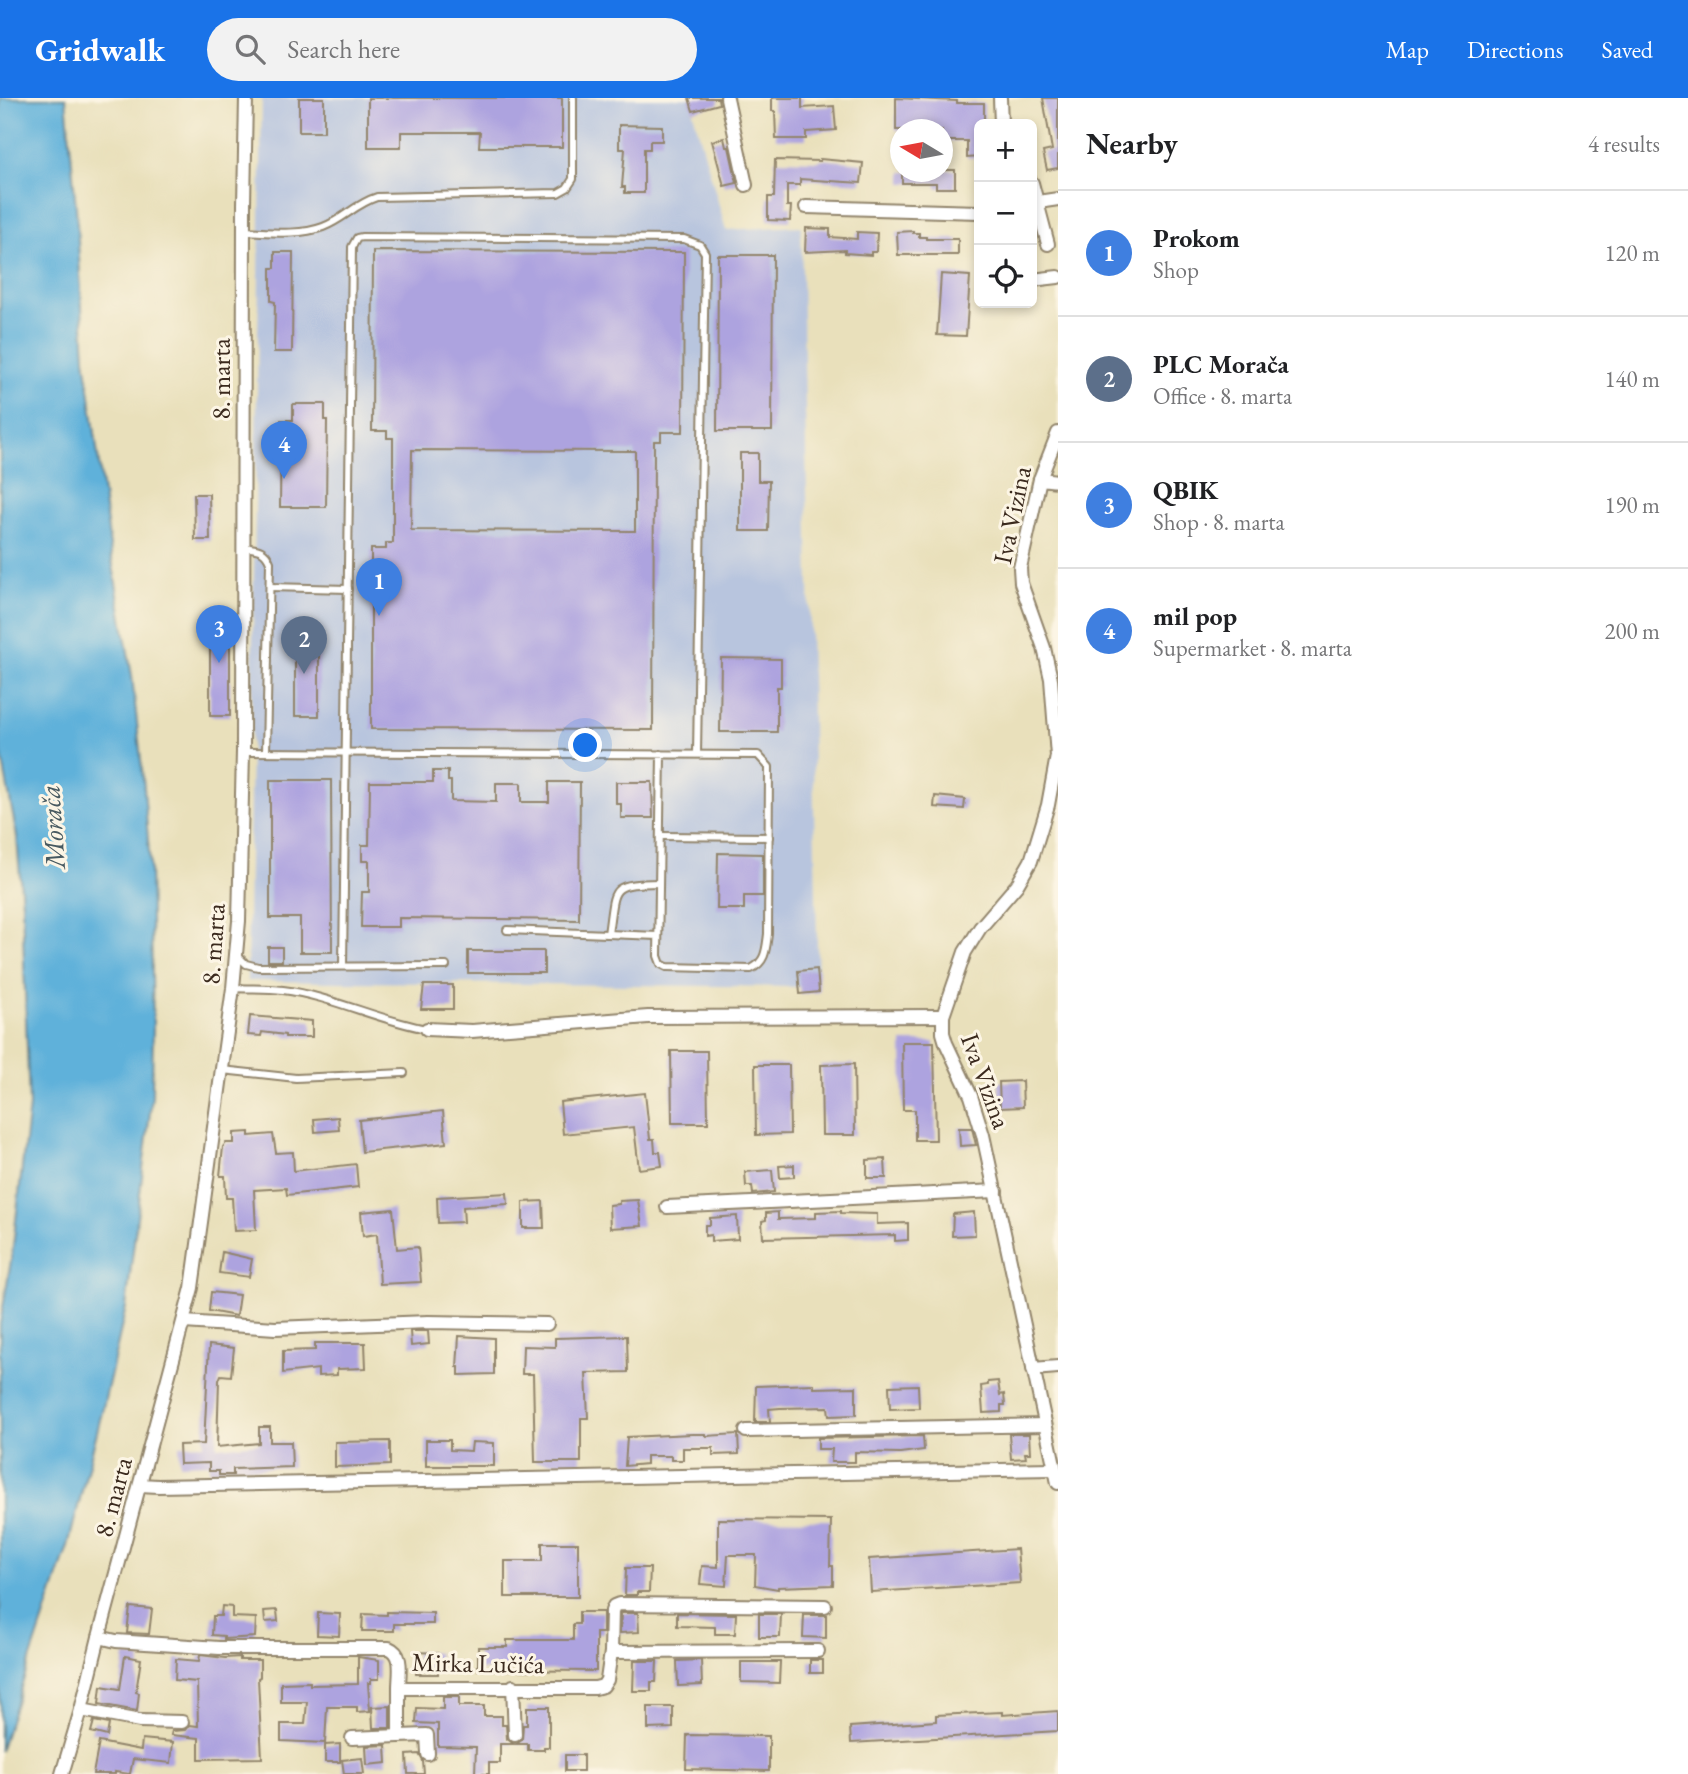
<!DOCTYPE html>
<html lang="en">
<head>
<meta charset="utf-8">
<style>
	:root { --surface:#fff; --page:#f2f2f2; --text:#202124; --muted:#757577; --line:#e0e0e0; --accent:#1a73e8 }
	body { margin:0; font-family:"EB Garamond",serif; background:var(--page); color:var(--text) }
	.controls { position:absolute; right:21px; top:21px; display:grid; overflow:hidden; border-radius:10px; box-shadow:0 4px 10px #0003 }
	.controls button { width:63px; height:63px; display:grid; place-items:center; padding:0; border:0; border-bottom:2px solid var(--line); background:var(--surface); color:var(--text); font:35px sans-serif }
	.compass { position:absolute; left:890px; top:21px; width:63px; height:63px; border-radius:50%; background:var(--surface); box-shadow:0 4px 10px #0003; rotate:280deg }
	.you { position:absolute; left:586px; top:648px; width:24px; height:24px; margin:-18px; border:5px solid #fff; border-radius:50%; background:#1a73e8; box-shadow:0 0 0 10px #1a73e833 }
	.badge { display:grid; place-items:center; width:46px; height:46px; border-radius:50%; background:var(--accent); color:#fff; font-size:23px; font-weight:700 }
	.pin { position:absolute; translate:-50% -58px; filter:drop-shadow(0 2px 4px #0008) }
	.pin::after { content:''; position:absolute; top:37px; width:24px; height:21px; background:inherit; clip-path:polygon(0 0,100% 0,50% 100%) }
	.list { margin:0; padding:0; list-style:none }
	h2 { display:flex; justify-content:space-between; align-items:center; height:91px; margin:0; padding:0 28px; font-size:30px }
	h2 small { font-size:23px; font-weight:400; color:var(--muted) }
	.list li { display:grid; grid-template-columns:46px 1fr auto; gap:21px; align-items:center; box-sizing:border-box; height:126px; padding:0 28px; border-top:2px solid var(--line) }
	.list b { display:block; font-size:26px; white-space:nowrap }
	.list p { margin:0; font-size:23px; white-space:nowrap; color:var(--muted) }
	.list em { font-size:23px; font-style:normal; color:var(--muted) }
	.icon { flex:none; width:38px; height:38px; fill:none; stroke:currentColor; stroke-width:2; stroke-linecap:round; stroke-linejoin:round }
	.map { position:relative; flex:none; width:1058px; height:1676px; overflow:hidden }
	header { display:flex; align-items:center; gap:42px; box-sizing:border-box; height:98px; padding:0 35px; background:var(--accent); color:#fff }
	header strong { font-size:33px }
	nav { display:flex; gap:38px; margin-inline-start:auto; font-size:24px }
	.search { width:490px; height:63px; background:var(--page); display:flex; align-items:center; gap:18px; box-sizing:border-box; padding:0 24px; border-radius:38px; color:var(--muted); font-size:26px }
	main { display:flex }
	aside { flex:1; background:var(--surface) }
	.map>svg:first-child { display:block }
	.industrial { fill:#b8c5de }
	.water { fill:#5eb1da; stroke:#4c6e7c; stroke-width:2 }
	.building { fill:#ada3df; fill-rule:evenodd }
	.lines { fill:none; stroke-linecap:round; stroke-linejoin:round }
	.service-casing { stroke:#92856c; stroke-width:10 }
	.minor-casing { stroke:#92856c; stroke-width:16 }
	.service { stroke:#fff; stroke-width:6 }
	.minor { stroke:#fff; stroke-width:12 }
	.labels { text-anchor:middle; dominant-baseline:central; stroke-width:6; stroke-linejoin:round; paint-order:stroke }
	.street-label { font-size:26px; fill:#3b2a1e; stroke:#fcf5e5 }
	.water-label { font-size:28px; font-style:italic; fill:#475960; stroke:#fcf5e5 }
</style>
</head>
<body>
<header>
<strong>Gridwalk</strong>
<div class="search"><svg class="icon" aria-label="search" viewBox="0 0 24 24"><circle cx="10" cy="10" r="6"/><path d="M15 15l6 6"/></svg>Search here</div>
<nav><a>Map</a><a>Directions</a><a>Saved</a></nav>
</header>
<main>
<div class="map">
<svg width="1058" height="1676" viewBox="0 0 1058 1676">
	<rect width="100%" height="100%" fill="#fcf5e5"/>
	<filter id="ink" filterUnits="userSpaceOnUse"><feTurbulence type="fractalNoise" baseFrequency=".0143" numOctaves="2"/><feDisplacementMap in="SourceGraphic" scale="14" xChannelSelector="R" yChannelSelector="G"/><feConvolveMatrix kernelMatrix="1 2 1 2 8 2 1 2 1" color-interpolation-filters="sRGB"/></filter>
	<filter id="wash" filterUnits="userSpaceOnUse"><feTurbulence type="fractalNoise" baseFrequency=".00686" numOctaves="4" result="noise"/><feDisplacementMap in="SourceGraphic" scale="28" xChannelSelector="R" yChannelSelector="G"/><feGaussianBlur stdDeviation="1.57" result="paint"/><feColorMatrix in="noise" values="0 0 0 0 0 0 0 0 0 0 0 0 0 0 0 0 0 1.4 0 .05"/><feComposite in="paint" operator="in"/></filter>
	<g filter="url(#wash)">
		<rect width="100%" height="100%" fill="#e9e0bb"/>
		<path class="industrial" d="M262 0H689L726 132 801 128 818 889 247 883Z"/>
		<path class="water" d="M0 0H66L76 109 85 260 111 456 132 578 144 690 150 767 153 929 152 998 126 1209 102 1314 68 1448 0 1653V1226L12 1157 29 1008 22 806 17 739 0 648Z"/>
		<g id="blocks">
			<g class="building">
				<rect x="299" y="0" width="25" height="34"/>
				<path d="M368 0H562V49H479L480 34H401V49H368Z"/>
				<path d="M689 0H718L719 6 693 13Z"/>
				<path d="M772 0H802V10L834 8 836 32 806 34V41H776L775 13H772Z"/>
				<path d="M896 0 957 3V5H984V23H979V59L967 60V43H942V32H896Z"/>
				<path d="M1043 0H1058V70L1047 72 1043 54 1052 52Z"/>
				<path d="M619 27 662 28V43H650V51H644V95H625V89H622L625 51H619Z"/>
				<path d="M724 40 726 49H729L737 85 724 88 712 43Z"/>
				<path d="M820 61 863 65 861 85 800 81V87H787V108H791L790 123 768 122V99H774L775 62 820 63Z"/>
				<path d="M942 72H955V90H936V85H902V74H942Z"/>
				<path d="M806 130 830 131V139L857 141V134L877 135 876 154H871V157L845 155V152L805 154Z"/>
				<path d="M913 133V135H919V139H926V141H958V157H898L897 134Z"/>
				<path d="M373 153 684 154 683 334H661V343H654L653 632 371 631V451H386V445H393V340H387V333H372ZM412 352 635 353V433L411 432Z"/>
				<path d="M275 154H293L292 254H274L275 204 271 203V170H275Z"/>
				<path d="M718 157H773L772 333H717Z"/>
				<path d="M941 176 970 178 966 238 937 237Z"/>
				<path d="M293 306H325V322H327L326 409H280L281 322H293Z"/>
				<path d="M740 355H758V383H769L768 433H740Z"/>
				<path d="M194 396H209L210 442H195Z"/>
				<rect x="210" y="519" width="20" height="99"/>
				<rect x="295" y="538" width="24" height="80"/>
				<path d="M721 560 781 561V589H777V634H720Z"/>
				<path d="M433 673H448V683H451V703L496 704V685H521V704H549V684H580L579 822 399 820V829H361L362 794H369V763H362V747H369L370 684H433Z"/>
				<path d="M270 682H331L332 854H300V820H270Z"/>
				<path d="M616 684H652L653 720H621V706H616Z"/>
				<path d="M935 698 965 701 964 711 934 709Z"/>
				<path d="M718 755 763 756V798H744V811H717Z"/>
				<rect x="268" y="849" width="14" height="14"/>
				<rect x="468" y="853" width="76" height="22"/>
				<path d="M817 871 819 894 800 896 798 873Z"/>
				<path d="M424 887H453V911H421Z"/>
				<path d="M250 918 312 923V939H285V937L262 934 261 938 248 937Z"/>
				<path d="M902 944H934L936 1042H915V1012H903Z"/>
				<path d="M671 953H707L708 1025H672Z"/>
				<path d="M854 966 855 1037H822L821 967Z"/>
				<path d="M755 967H789L790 1036 756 1037Z"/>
				<path d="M1022 983 1023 1009 1000 1010 999 984Z"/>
				<path d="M645 995 650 1041H654L655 1054H660L662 1068 639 1071 634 1029 563 1036 560 1004Z"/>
				<path d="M443 1013 446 1045 362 1054 359 1022Z"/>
				<path d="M338 1019 339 1032 315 1034 314 1021Z"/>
				<path d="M959 1030H972L976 1047 960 1048Z"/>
				<path d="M249 1034V1038L273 1036 276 1055 293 1054 294 1073 356 1066 358 1089 287 1097 286 1090 254 1092 256 1132 234 1133 232 1100H226L225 1078H220L223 1049 226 1045H234V1035Z"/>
				<path d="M885 1061 886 1080H867V1062Z"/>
				<path d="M794 1067V1079L780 1080 779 1068Z"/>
				<path d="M772 1072 774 1094 753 1096 752 1088H746L745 1074Z"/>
				<path d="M507 1095 508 1106 463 1109 464 1124 438 1125 437 1099Z"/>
				<path d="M638 1102 642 1128 610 1130 609 1107 619 1106V1103Z"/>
				<path d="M543 1103 544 1130H523V1104Z"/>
				<path d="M393 1111 397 1151 418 1149 421 1184 380 1186 377 1136 363 1138 361 1114Z"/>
				<path d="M841 1113V1115L877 1116V1126L908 1125V1142L895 1143V1137L763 1140 762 1123 766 1122V1115L778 1114V1121L816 1120V1114Z"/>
				<path d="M974 1114 975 1137 952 1138 953 1116Z"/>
				<path d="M737 1118 738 1141 711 1143V1137L705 1138V1127H710V1120Z"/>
				<path d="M222 1154 252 1161 249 1179 219 1175Z"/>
				<path d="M211 1194 239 1197 236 1218 209 1213Z"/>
				<path d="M410 1233H428L429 1246 411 1248Z"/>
				<path d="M459 1238 494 1240V1276L459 1277V1269H457Z"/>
				<path d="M627 1238 628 1274 586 1275 588 1320H581V1364H535L533 1276H522L523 1248 555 1249V1240Z"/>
				<path d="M315 1245H365L366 1270 337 1271V1277L318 1278V1271L283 1275V1253L315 1252Z"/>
				<path d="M209 1247 234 1250 231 1278 221 1277 219 1282 217 1349 259 1345V1329H270V1344H291L292 1369 233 1371V1377H219V1373H209V1365L180 1366 179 1347 204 1346Z"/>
				<path d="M998 1283 1000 1297 1004 1296 1005 1307H1001V1314L983 1315 981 1288 988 1287V1284Z"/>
				<path d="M814 1286V1290L856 1289V1317L829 1318 828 1309 780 1310 769 1311 770 1324H755L756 1288Z"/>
				<path d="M918 1287 919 1310 890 1311 889 1288Z"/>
				<path d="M692 1336H706V1338L738 1336 739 1356 713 1357V1350H683V1362H671V1358H646V1366L625 1368 627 1339Z"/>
				<path d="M1009 1336H1029L1030 1355H1025L1026 1360 1011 1361Z"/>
				<path d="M923 1338 924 1352 900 1355 855 1354V1364H831L832 1351H818V1340Z"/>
				<path d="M426 1342H450V1352L471 1353 472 1344 494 1345V1368H426Z"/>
				<path d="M390 1343V1367L335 1369V1344Z"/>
				<path d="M718 1421 831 1422 830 1468H833V1487L778 1489V1491L755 1487 756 1457H728L726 1488 700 1486 702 1468 718 1469Z"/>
				<path d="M542 1445H578V1499H505V1463H542Z"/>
				<path d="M1017 1451 1020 1485 871 1494 869 1461Z"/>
				<path d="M626 1470H650L649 1494H637V1497H625Z"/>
				<path d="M222 1508 232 1509V1519L256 1520 255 1539 224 1541V1538L212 1537 213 1518H221Z"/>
				<path d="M130 1509 152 1511 149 1536 127 1535Z"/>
				<path d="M277 1512 278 1523 265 1524 264 1513Z"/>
				<path d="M387 1514 433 1515V1526H394V1533H362L363 1516 387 1517Z"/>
				<path d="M579 1514H603V1535H596V1573L478 1572V1549H507V1542H573V1526H579Z"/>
				<path d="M318 1515 340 1516 339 1538 317 1537Z"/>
				<path d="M621 1515H638L639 1534 620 1535Z"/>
				<path d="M677 1515 736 1516 735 1536H715V1529L677 1528Z"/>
				<path d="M759 1516H781L780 1539H759Z"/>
				<path d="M804 1517H826V1540L803 1539Z"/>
				<path d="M416 1554 438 1555V1576H416Z"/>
				<path d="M200 1557 225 1560 240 1559V1562H260V1579L258 1580 262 1660 199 1661V1640L171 1637 172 1633 186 1632 190 1627 198 1628 197 1584 175 1582 176 1561 199 1563Z"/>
				<path d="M125 1558 141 1561 136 1594 139 1595 137 1613 99 1606 101 1588 120 1591Z"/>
				<path d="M358 1559 379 1562V1581H371V1585H368L370 1613 357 1614V1609H327L325 1645 281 1643V1626H305L307 1604H281V1585L310 1584V1587L358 1586Z"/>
				<path d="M701 1562 702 1587 678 1588 677 1563Z"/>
				<rect x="810" y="1562" width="13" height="13"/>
				<path d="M634 1563H657L656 1584H651V1593H633Z"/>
				<path d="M741 1564H780L779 1585 741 1584Z"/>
				<path d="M443 1599H459V1608H484V1618H502V1627H506L507 1641 514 1646H500V1665H489V1676H475L476 1649 438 1648V1626L416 1625 417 1610 443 1611Z"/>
				<path d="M390 1608V1630H373L372 1609Z"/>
				<path d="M527 1609H549V1649H544V1652H528V1646H516L522 1642 523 1627H527Z"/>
				<path d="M648 1609H673V1630L648 1631Z"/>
				<path d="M1058 1613V1633L851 1645 850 1629 936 1623V1617L1002 1614V1617Z"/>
				<path d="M94 1623 109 1626 107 1638 91 1634Z"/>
				<path d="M687 1637 769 1638V1673L686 1671Z"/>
				<path d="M142 1641 173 1644 171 1665 133 1661 130 1676 115 1674V1676H93L99 1644 141 1652Z"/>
				<path d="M340 1646V1664H325V1647Z"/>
				<path d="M386 1647 387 1665 367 1667 366 1648Z"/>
				<path d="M419 1656 423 1663 424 1676H408L407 1657Z"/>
				<rect x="565" y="1657" width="18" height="16"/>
				<path d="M362 1660 364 1676H344L342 1662Z"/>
			</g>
		</g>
	</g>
	<g filter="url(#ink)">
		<use href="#blocks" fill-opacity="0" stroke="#92856c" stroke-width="2"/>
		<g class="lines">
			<defs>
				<g id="service">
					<path d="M244 133C269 134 299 138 323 129 344 121 355 106 377 99L558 95 567 90 573 81V0"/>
					<path d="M243 449C256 451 265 450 270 464L266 654"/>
					<path d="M270 489 348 491"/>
					<path d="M243 654 758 657 769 669 768 836C766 851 766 864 751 871L667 869 661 866 658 858 661 656"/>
					<path d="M660 738 769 739"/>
					<path d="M507 832 658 838"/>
					<path d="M608 836C615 789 608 786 659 785"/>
					<path d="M237 857 246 866 258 869 446 868"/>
					<path d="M343 868 352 149 357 140 362 139 684 141 700 147 705 155 697 656"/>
					<path d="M233 890C250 891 267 890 283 892 331 898 377 922 427 931"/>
					<path d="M222 972 296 980 404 975"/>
				</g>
				<g id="minor">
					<path d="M727 0 746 87"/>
					<path d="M1000 0 1001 26"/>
					<path d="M1032 85 1048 146"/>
					<path d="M1038 104 1058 101"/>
					<path d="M806 109 979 114"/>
					<path d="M1032 182 1058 179"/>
					<path d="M1058 335 1040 381 1020 470 1021 485 1044 550 1051 581 1057 658 1048 707 1031 763 1017 787 980 830 965 854 943 918V935L946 945 971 998 983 1037 1058 1385"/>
					<path d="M1040 381 1058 383"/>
					<path d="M427 931 472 933 648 919 943 918"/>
					<path d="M667 1109 996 1093"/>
					<path d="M184 1224 275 1230 428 1224 547 1226"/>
					<path d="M1033 1271 1058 1269"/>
					<path d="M746 1333 1045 1327"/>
					<path d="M140 1387 158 1388 1054 1371"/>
					<path d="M99 1539 116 1543 219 1550H389C404 1556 399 1575 399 1590H595L603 1588 607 1582 611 1554 818 1553"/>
					<path d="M611 1554 612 1513 614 1508 619 1506 825 1508"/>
					<path d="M513 1588 515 1637"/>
					<path d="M399 1590V1638L427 1637 428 1656"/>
					<path d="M81 1612 140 1623 182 1624"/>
					<path d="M352 1640 399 1638"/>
					<path d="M62 1676 81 1612 99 1539 192 1190 233 890 239 823 243 654 244 106 246 0"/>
				</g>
			</defs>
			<use href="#service" class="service-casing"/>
			<use href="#minor" class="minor-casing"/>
			<use href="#service" class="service"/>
			<use href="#minor" class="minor"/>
		</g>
	</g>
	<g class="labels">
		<g class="street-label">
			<text transform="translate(221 281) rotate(-90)">8. marta</text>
			<text transform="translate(1012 417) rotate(-78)">Iva Vizina</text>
			<text transform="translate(213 846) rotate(-86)">8. marta</text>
			<text transform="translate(986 983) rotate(70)">Iva Vizina</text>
			<text transform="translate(113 1399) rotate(-75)">8. marta</text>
			<text transform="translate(478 1565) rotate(1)">Mirka Lučića</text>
		</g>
		<g class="water-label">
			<text transform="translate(52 729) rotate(-94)">Morača</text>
		</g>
	</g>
</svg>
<div class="controls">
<button>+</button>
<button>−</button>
<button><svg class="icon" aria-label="locate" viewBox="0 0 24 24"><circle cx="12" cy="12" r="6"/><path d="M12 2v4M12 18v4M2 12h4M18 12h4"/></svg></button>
</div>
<svg class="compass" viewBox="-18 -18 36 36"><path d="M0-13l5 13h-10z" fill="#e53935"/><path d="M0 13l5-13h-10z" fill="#757577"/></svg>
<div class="you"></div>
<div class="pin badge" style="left:379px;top:518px;background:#3f7fe0">1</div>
<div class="pin badge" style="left:304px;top:576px;background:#5c6f8a">2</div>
<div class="pin badge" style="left:219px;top:565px;background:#3f7fe0">3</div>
<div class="pin badge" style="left:284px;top:381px;background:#3f7fe0">4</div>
</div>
<aside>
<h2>Nearby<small>4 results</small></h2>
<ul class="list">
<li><span class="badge" style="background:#3f7fe0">1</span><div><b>Prokom</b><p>Shop</p></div><em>120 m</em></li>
<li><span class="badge" style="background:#5c6f8a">2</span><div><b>PLC Morača</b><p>Office · 8. marta</p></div><em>140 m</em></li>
<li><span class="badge" style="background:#3f7fe0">3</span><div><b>QBIK</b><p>Shop · 8. marta</p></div><em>190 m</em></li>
<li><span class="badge" style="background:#3f7fe0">4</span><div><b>mil pop</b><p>Supermarket · 8. marta</p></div><em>200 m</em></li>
</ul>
</aside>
</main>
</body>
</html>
